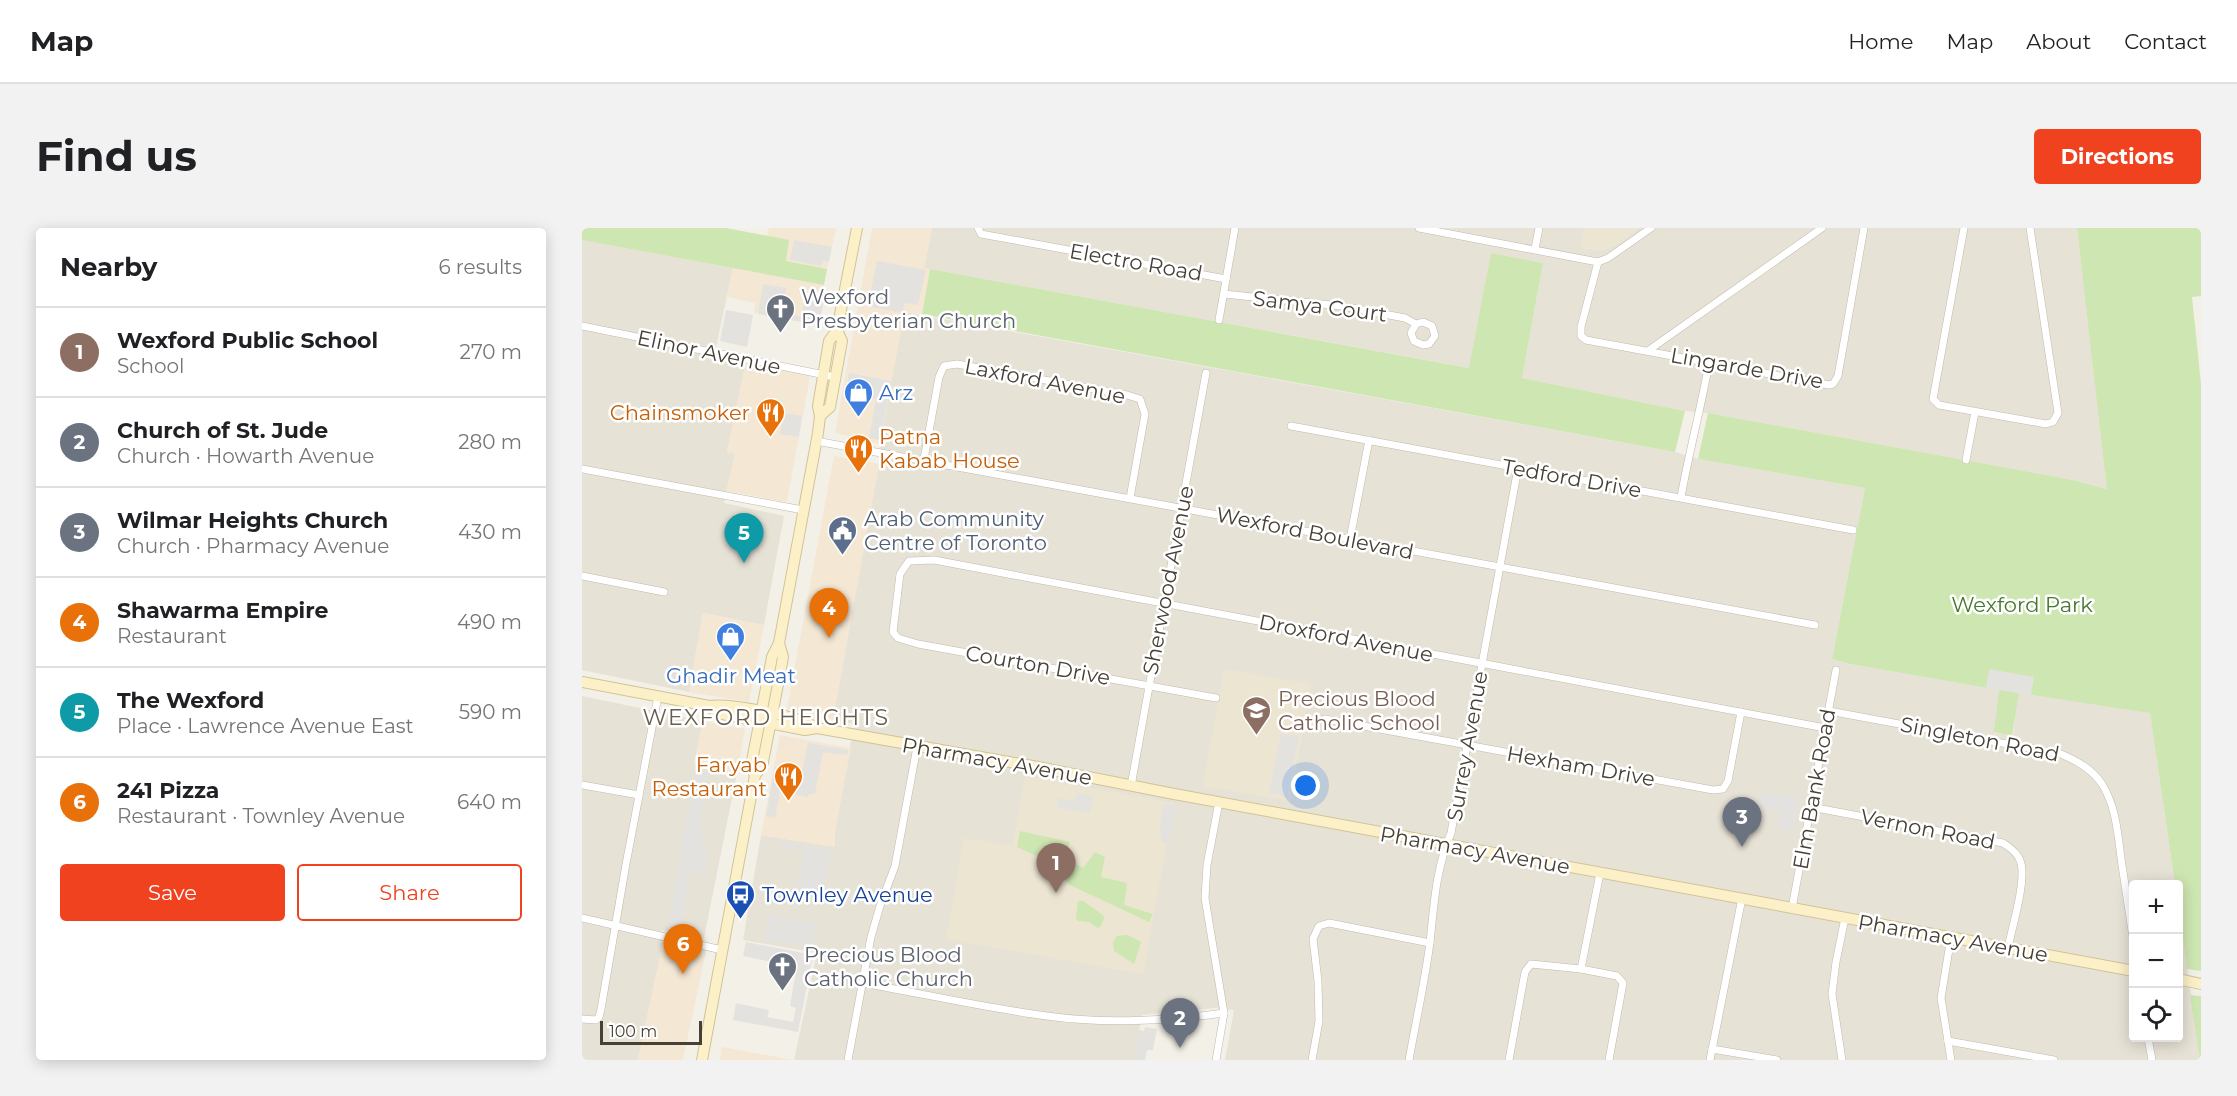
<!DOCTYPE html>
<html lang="en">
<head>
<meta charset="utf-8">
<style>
	:root { --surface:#fff; --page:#f2f2f2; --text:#202124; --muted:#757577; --line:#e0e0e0; --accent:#f14220 }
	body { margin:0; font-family:Montserrat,sans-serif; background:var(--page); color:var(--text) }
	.controls { position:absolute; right:18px; bottom:18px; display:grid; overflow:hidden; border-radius:6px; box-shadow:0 3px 15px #0003 }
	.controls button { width:54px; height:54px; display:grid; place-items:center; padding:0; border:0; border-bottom:2px solid var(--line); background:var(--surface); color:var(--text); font:30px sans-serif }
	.scale { position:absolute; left:18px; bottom:15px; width:102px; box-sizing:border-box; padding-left:6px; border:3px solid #464036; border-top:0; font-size:16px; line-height:21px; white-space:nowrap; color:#464036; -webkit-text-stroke:4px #fff; paint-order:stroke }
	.you { position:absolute; left:724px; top:558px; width:21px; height:21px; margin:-15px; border:4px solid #fff; border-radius:50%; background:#1a73e8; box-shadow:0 0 0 9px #1a73e833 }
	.badge { display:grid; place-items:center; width:39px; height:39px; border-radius:50%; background:var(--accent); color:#fff; font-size:20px; font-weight:700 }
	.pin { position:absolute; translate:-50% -50px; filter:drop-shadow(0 2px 3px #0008) }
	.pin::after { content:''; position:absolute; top:32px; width:21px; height:18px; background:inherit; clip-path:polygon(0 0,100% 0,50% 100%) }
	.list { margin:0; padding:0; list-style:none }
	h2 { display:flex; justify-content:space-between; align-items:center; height:78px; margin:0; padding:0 24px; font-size:26px }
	h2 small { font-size:20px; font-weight:400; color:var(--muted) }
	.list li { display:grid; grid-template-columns:39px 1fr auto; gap:18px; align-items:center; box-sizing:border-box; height:90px; padding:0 24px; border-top:2px solid var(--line) }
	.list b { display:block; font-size:22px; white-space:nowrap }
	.list p { margin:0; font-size:20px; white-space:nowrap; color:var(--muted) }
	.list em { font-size:20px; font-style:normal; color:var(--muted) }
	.actions { display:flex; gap:12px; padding:18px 24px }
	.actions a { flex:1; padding:14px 0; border:2px solid var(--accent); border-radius:6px; text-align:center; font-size:21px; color:var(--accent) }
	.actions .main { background:var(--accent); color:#fff }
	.icon { flex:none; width:33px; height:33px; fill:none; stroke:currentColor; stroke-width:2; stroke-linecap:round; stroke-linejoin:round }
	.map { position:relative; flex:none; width:1619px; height:832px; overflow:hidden; border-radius:6px }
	header { display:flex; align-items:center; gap:36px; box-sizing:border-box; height:84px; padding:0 30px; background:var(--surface); border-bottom:2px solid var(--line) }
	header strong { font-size:28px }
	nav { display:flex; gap:33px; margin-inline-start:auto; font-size:21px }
	.intro { display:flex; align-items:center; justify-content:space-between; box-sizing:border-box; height:144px; padding:0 36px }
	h1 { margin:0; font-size:42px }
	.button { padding:15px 27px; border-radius:6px; background:var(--accent); color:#fff; font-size:21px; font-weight:700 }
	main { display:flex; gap:36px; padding:0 36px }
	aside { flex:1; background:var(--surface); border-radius:6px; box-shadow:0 3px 15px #0003 }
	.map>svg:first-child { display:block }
	.residential { fill:#e7e2d6 }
	.commercial { fill:#f4e7d3 }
	.education { fill:#ece5d2 }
	.green { fill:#cee6b2 }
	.parking { fill:#e4e2df }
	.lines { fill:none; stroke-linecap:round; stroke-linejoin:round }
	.street-casing { stroke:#c1baad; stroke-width:8 }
	.secondary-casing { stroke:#d1c398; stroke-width:12 }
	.street { stroke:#fff; stroke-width:7 }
	.secondary { stroke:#fcf0c8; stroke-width:10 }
	.labels { text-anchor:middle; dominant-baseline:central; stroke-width:5; stroke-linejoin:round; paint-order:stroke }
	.street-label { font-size:21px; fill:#464036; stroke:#fff }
	.worship-label { font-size:21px; fill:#5b616d; stroke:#fff; text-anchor:start }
	.shop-label { font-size:21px; fill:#366cbe; stroke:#fff; text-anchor:start }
	.food-label { font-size:21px; fill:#c56008; stroke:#fff; text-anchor:end }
	.service-label { font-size:21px; fill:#4e5e75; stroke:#fff; text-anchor:start }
	.park-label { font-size:21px; fill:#47762c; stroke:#fff }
	.education-label { font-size:21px; fill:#785e54; stroke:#fff; text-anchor:start }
	.transit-label { font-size:21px; fill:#164399; stroke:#fff; text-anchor:start }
	.neighbourhood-label { font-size:22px; letter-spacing:1.5px; fill:#685e4e; stroke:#fff }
</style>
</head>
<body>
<header>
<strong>Map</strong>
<nav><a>Home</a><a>Map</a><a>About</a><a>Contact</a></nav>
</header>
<div class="intro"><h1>Find us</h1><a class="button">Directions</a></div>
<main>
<aside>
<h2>Nearby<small>6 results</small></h2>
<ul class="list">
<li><span class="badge" style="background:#8d6e63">1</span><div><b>Wexford Public School</b><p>School</p></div><em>270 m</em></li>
<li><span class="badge" style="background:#6b7280">2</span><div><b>Church of St. Jude</b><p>Church · Howarth Avenue</p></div><em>280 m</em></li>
<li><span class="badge" style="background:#6b7280">3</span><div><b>Wilmar Heights Church</b><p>Church · Pharmacy Avenue</p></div><em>430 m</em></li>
<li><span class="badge" style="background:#e8710a">4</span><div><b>Shawarma Empire</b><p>Restaurant</p></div><em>490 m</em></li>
<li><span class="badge" style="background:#0f9aa8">5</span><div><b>The Wexford</b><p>Place · Lawrence Avenue East</p></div><em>590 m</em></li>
<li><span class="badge" style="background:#e8710a">6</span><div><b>241 Pizza</b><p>Restaurant · Townley Avenue</p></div><em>640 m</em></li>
</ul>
<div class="actions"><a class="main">Save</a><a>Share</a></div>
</aside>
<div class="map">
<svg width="1619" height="832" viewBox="0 0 1619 832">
	<rect width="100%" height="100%" fill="#f3f0e7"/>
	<g class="residential">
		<path d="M350 0H1002L999 20 1018 22 1032 18 1056 0H1495L1526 261 1491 252 1126 185 1103 183 940 150 961 35 909 25 888 140 342 40Z"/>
		<path d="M0 12 151 40 132 128 164 134 145 224 153 226 142 275 202 288 182 397 121 385 107 464 0 442Z"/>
		<path d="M322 84 1093 224 1116 231 1283 260 1250 431 1268 436 1418 462 1413 505 1431 507 1436 465 1568 484 1593 656H1552V810H1596L1597 681 1618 832H643L652 782 633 780 560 787 552 832H212L235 725 161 712 179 607 253 619V604L272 496 251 491 297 236 298 215Z"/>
		<path d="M0 468 121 493 112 536 155 545 122 710 79 702 81 714 56 832H0Z"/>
	</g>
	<g class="commercial">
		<path d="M187 0H254L245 41 203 33 185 8Z"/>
		<path d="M290 0H350L342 40 348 41 340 86 322 84 298 216 253 205Z"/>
		<path d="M151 40 242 57 237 97 172 85 173 75 145 69Z"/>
		<path d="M164 134 228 148 205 274 144 263 153 226 145 224Z"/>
		<path d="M252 228 297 236 251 491 205 481Z"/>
		<path d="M121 385 182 397 167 474 107 464Z"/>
		<path d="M121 493 163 501 155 545 112 536Z"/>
		<path d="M198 507 269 520 253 604V619L179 607Z"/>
		<path d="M81 714 124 723 101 832H56Z"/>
		<path d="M140 819 211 832H138Z"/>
	</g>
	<g class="education">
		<path d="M1002 0H1056L1032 18 1018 22 998 20Z"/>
		<path d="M642 441 729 456 708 573 621 558Z"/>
		<path d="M443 548 592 575 561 746 364 711 382 610 431 618Z"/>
	</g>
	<g class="green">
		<path d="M0 0H144L207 12 204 33 245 41 242 57 0 12Z"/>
		<path d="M1495 0H1619V68L1610 69 1619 156V743L1605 741 1597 681 1596 656H1593L1568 485 1437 465 1430 508 1412 504 1417 462 1268 436 1250 431 1283 260 1116 231 1126 185 1491 252 1525 261Z"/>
		<path d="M909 25 961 35 940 150 1103 183 1093 224 340 86 348 41 887 140Z"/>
		<path d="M438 603 488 614 481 629 501 640 513 624 523 629 519 649 545 655 542 677 571 686 567 694 488 657 467 634 435 619Z"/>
		<path d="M496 673H501L521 687 522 690 519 698 516 700 507 694 496 693 494 690Z"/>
		<path d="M546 707 559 714 552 736 532 723 531 714 535 708Z"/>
		<path d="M1608 767 1619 768V832H1618Z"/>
	</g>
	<g class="parking">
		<path d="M212 12 250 19 247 34 241 33 240 38 208 32Z"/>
		<path d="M295 33 344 42 336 77 322 75 321 85 286 78Z"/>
		<path d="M181 56 204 60 199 85 219 89 224 63 243 67 237 97 176 86Z"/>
		<path d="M144 82 171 87 165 119 138 113Z"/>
		<path d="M267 145 309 153 298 212 287 210 294 171 264 165Z"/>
		<path d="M202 185 220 188 217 209 198 206Z"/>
		<path d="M1407 441 1452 449 1449 467 1404 460Z"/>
		<path d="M699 505 717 508 705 569 687 565Z"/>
		<path d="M226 515 266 522 265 527 241 524 233 566H227L226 569 198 564 193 590 184 588 193 539 220 544Z"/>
		<path d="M115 537 128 540 117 602 122 603 119 621 127 623 123 646 109 644 97 705 91 703V700L85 699Z"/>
		<path d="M494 565 511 568 508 585 475 580 477 570 493 573Z"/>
		<path d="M1182 565 1217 570 1212 603 1196 601 1199 584 1174 580 1176 569 1181 570Z"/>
		<path d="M581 576 594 578 587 615 581 614 577 603Z"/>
		<path d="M199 612 250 623 240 671 213 666 222 624 198 619Z"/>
		<path d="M186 686 202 689 199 703H202L204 690 235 696 230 719 182 711Z"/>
		<path d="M164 714 231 727 216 804 151 792 154 775 187 782 185 789 211 794 214 780 208 778 215 737 207 735V731L197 729 195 735 161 728Z"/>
		<path d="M563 799 575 801 571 822H565L563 832H551L557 802 562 803Z"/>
	</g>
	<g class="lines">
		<defs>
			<g id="street">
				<path d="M396 0 399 6 644 51"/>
				<path d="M837 0 1016 34 1026 30 1069 0"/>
				<path d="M1382 0 1351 171 1357 177 1464 196 1471 194 1476 185 1448 0"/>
				<path d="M953 21 957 0"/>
				<path d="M1016 34 999 99V108L1004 112 1247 157 1251 156 1256 148 1282 0"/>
				<path d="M642 66 759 78 823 90 834 96 841 94 850 98 853 108 847 116 841 117 832 113 829 105 834 96"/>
				<path d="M637 92 653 0"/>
				<path d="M0 98 253 149"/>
				<path d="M1067 122 1240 0"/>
				<path d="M709 198 1271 302"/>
				<path d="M234 213 1233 397"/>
				<path d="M342 231 357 149 362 138 375 136 545 167 558 171 563 186 548 270"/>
				<path d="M1384 232 1393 184"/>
				<path d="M0 241 221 282"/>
				<path d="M1099 269C1107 224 1119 180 1127 135"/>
				<path d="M768 311 787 212"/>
				<path d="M0 348 82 364"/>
				<path d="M634 470 336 416 316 410 311 404 318 346 327 333 352 332 1243 500"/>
				<path d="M1247 483 1479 526C1495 533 1510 541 1520 556 1535 580 1536 610 1540 637 1544 663 1548 690 1552 716"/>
				<path d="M743 491 1131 562 1141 561 1146 553 1159 484"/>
				<path d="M0 557 57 567"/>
				<path d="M549 558 624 145"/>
				<path d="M1229 579 1421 615C1429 620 1437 626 1439 635 1444 655 1430 699 1426 720"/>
				<path d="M1018 645 999 741 1035 748 1041 755 1027 832"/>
				<path d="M1210 680 1254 442"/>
				<path d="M0 690 140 722"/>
				<path d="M1369 709 1359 770 1369 832"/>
				<path d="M281 755C342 766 404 780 465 788 521 796 587 793 642 785"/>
				<path d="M0 791 14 792 17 789 19 781 44 636 76 468"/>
				<path d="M1566 810 1570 832"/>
				<path d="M1366 813 1472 832"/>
				<path d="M1130 821 1195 832"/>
				<path d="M266 832 289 709 298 678 313 638 335 519"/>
				<path d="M634 832 642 785 623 670 625 637 637 574"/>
				<path d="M730 832 737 793 736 753 731 711 737 698 747 695 848 715"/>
				<path d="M827 832C834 793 843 753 848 714 852 676 854 640 869 605L936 240"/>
				<path d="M927 832 943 744 949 736 999 741"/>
				<path d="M1128 832 1160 670"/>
				<path d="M1260 832 1250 766 1254 734 1263 690"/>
			</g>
			<g id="secondary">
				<path d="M238 188 248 179 260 113 255 102"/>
				<path d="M0 454 127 478C148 475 217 488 235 500"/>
				<path d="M127 478 135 485 223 502 235 500 456 539 587 565 1552 743"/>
				<path d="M173 547 169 538 190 429 197 415 236 205 238 188 236 178 247 113 255 102 275 0"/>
				<path d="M1596 751 1619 756"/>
				<path d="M120 832 173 547 180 539 198 446 201 429 197 415"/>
			</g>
		</defs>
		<use href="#street" class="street-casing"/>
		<use href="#secondary" class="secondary-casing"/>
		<use href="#street" class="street"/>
		<use href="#secondary" class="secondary"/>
	</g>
	<defs>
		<symbol id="church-pin" viewBox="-11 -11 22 30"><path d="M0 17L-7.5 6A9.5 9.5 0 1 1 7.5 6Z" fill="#6b7280" stroke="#fff"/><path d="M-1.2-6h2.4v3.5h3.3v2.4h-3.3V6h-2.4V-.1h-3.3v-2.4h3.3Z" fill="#fff"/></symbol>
		<symbol id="shop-pin" viewBox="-11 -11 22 30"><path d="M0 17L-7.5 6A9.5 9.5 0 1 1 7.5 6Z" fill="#3f7fe0" stroke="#fff"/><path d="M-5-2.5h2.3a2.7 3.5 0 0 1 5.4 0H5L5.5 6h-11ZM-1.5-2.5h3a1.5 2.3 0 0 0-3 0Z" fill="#fff"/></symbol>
		<symbol id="restaurant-pin" viewBox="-11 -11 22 30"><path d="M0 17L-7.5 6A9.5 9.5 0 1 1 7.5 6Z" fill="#e8710a" stroke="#fff"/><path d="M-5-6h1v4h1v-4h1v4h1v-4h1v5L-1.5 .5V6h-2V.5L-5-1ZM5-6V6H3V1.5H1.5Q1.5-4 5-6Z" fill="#fff"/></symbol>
		<symbol id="civic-pin" viewBox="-11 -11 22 30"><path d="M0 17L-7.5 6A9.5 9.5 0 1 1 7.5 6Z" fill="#5c6f8a" stroke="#fff"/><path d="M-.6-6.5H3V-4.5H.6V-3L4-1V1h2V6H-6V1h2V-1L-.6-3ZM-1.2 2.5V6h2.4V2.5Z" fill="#fff"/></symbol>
		<symbol id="school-pin" viewBox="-11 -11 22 30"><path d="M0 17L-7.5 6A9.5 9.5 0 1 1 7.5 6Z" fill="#8d6e63" stroke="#fff"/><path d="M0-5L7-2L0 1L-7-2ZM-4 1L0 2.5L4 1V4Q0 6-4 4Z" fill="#fff"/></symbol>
		<symbol id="bus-pin" viewBox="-11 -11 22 30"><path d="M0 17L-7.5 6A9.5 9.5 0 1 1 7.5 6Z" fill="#1a4fb4" stroke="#fff"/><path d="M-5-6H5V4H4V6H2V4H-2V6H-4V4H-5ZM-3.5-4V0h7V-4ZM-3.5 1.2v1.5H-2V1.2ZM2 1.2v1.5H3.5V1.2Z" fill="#fff"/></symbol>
	</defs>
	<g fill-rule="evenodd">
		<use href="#church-pin" x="182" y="64" width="33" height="45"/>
		<use href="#shop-pin" x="260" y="148" width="33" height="45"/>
		<use href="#restaurant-pin" x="172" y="168" width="33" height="45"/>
		<use href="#restaurant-pin" x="260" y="204" width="33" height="45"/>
		<use href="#civic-pin" x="244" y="286" width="33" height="45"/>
		<use href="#shop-pin" x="132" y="392" width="33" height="45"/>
		<use href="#school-pin" x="658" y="466" width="33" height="45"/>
		<use href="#restaurant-pin" x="190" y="532" width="33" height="45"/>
		<use href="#bus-pin" x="142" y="650" width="33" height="45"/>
		<use href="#church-pin" x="184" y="722" width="33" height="45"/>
	</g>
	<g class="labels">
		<g class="street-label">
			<text transform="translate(554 34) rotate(10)">Electro Road</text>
			<text transform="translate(738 78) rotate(7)">Samya Court</text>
			<text transform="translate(127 124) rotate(12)">Elinor Avenue</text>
			<text transform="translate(1165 140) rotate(10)">Lingarde Drive</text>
			<text transform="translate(463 153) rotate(11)">Laxford Avenue</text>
			<text transform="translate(990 250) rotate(10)">Tedford Drive</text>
			<text transform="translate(733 305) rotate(11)">Wexford Boulevard</text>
			<text transform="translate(586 352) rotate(-79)">Sherwood Avenue</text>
			<text transform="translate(764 410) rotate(11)">Droxford Avenue</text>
			<text transform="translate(456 437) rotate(10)">Courton Drive</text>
			<text transform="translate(1398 511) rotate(11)">Singleton Road</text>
			<text transform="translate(885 518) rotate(-80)">Surrey Avenue</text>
			<text transform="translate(415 533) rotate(10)">Pharmacy Avenue</text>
			<text transform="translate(999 538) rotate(10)">Hexham Drive</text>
			<text transform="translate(1232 561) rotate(-80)">Elm Bank Road</text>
			<text transform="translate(1346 601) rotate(11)">Vernon Road</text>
			<text transform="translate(893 622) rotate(10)">Pharmacy Avenue</text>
			<text transform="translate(1371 710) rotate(10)">Pharmacy Avenue</text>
		</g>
		<g class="worship-label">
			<text x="219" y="68">Wexford<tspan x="219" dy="24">Presbyterian Church</tspan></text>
			<text x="222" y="726">Precious Blood<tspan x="222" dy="24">Catholic Church</tspan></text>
		</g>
		<g class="shop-label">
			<text x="297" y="164">Arz</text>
			<text x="149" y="447" text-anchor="middle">Ghadir Meat</text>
		</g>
		<g class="food-label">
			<text x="168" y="184">Chainsmoker</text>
			<text x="297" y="208" text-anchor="start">Patna<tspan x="297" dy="24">Kabab House</tspan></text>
			<text x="185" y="536">Faryab<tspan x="185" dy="24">Restaurant</tspan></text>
		</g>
		<g class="service-label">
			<text x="282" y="290">Arab Community<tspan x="282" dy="24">Centre of Toronto</tspan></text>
		</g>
		<g class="park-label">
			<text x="1440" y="376">Wexford Park</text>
		</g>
		<g class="education-label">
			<text x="696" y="470">Precious Blood<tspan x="696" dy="24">Catholic School</tspan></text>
		</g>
		<g class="transit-label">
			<text x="180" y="666">Townley Avenue</text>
		</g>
		<g class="neighbourhood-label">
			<text x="184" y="489">WEXFORD HEIGHTS</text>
		</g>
	</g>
</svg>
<div class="controls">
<button>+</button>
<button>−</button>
<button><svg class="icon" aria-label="locate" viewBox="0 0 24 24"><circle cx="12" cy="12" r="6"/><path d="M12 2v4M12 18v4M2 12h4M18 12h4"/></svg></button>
</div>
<div class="scale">100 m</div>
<div class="you"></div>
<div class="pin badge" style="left:474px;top:665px;background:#8d6e63">1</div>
<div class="pin badge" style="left:598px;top:820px;background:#6b7280">2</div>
<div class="pin badge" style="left:1160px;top:619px;background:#6b7280">3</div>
<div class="pin badge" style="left:247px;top:410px;background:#e8710a">4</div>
<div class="pin badge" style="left:162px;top:335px;background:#0f9aa8">5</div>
<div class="pin badge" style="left:101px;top:746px;background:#e8710a">6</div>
</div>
</main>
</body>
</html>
